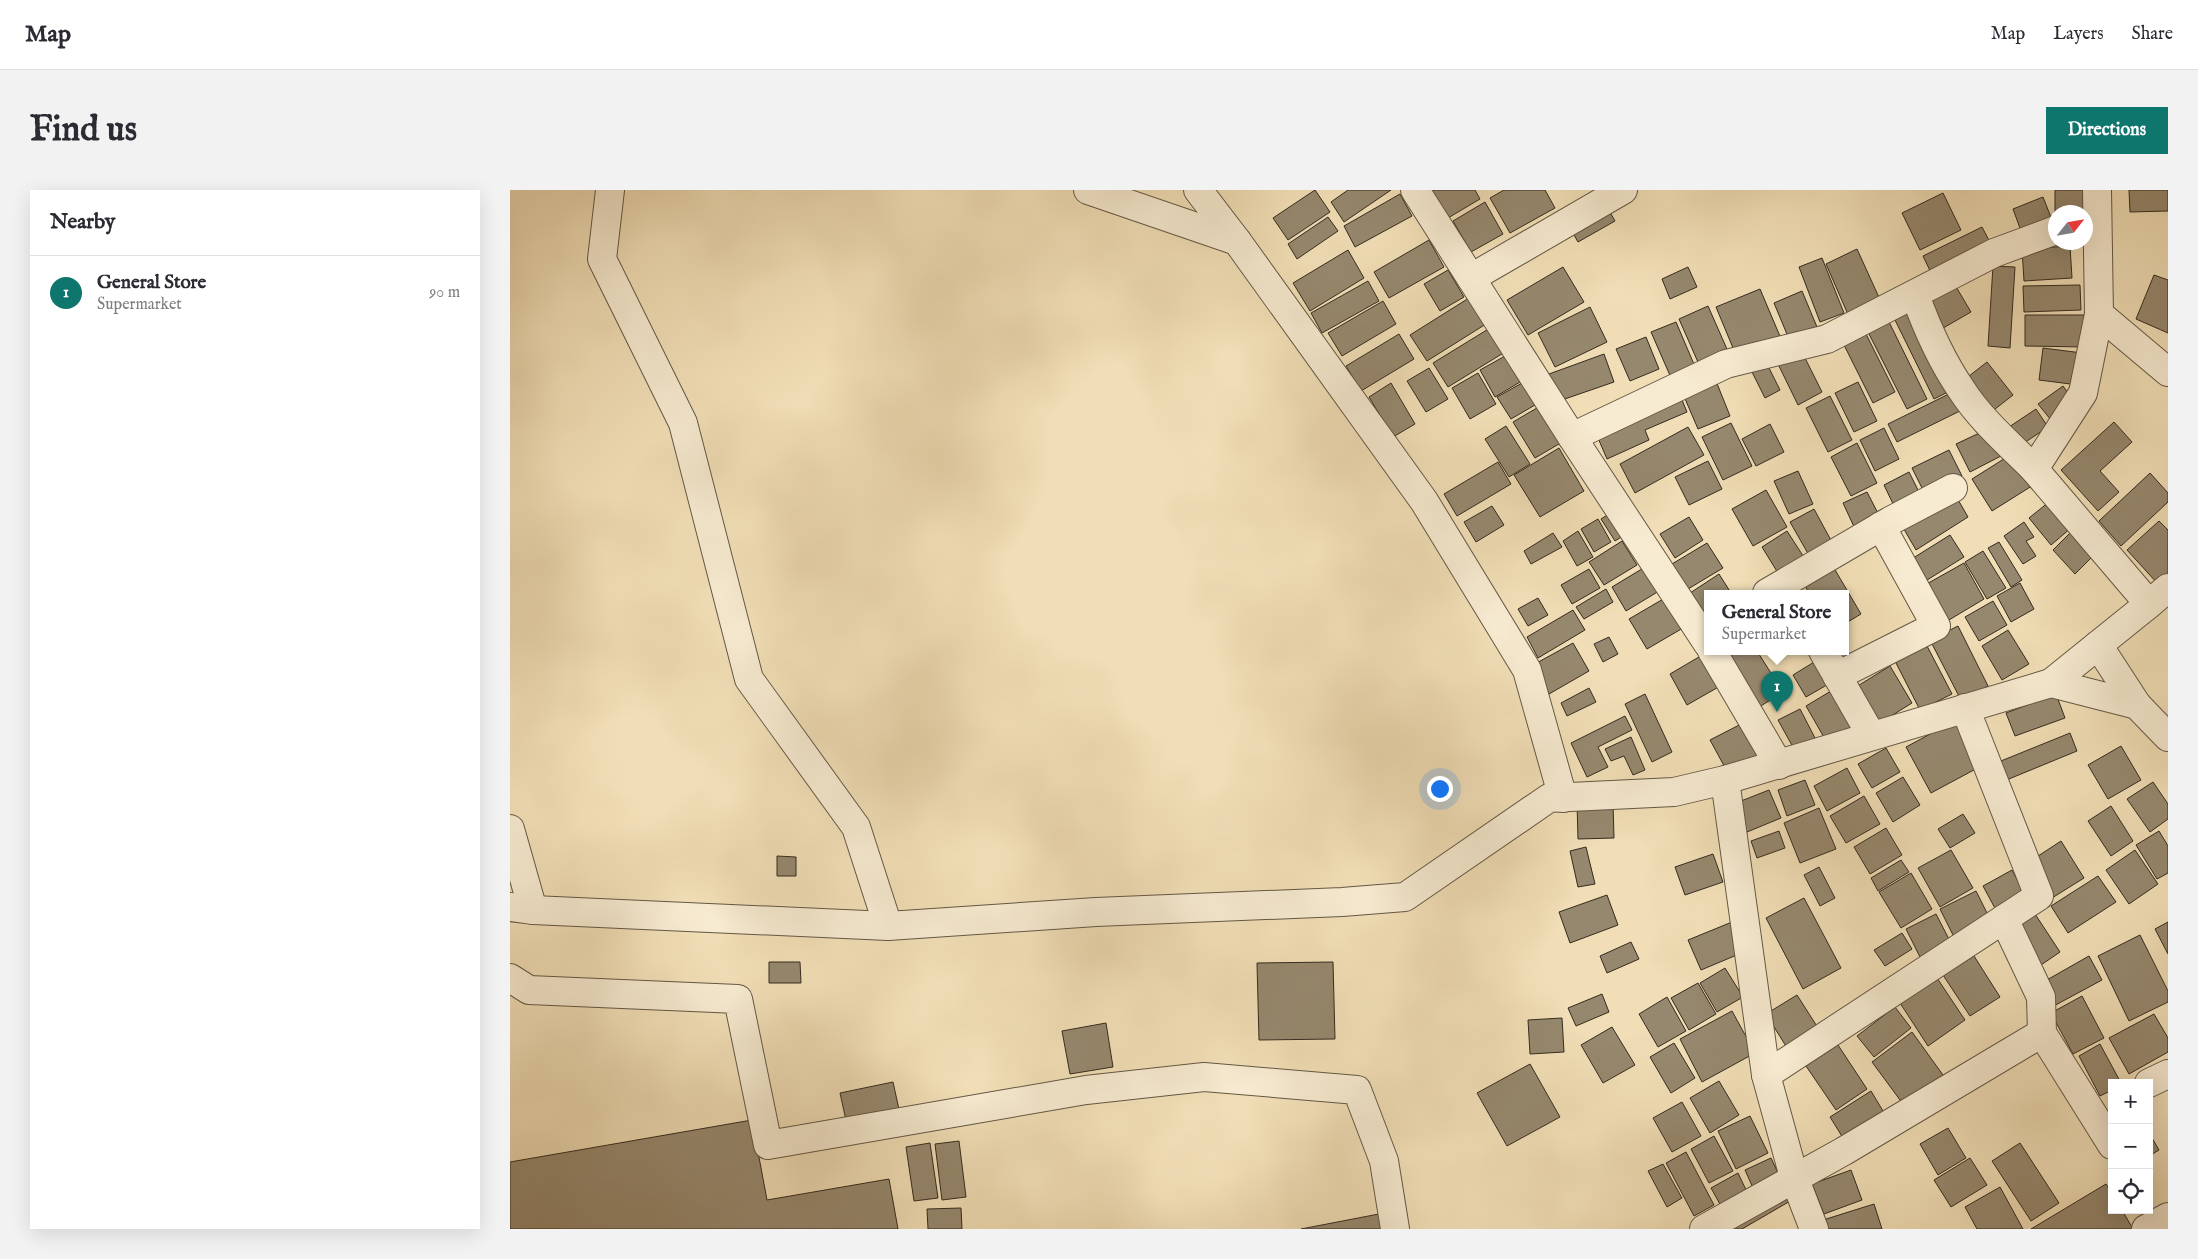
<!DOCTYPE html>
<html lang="en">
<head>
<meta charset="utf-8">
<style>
	:root { --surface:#fff; --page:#f2f2f3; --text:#2b2b33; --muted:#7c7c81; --line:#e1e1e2; --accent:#0f766e }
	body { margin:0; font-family:"IM FELL English",serif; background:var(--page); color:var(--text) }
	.controls { position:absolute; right:15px; bottom:15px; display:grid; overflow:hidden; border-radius:0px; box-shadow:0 5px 20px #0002 }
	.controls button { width:45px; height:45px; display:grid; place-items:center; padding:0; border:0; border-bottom:1px solid var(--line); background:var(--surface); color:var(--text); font:25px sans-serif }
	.compass { position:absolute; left:1538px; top:15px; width:45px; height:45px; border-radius:50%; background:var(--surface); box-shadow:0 5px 20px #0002; rotate:59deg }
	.you { position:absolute; left:929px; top:598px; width:18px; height:18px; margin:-12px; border:4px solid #fff; border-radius:50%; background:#1a73e8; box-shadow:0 0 0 8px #1a73e833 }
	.badge { display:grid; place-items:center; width:32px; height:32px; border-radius:50%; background:var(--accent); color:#fff; font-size:16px; font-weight:700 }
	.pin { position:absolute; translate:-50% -41px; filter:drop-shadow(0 1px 2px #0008) }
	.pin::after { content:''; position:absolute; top:26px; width:18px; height:15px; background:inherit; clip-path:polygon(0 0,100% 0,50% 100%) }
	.popup { position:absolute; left:1194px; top:400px; width:145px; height:65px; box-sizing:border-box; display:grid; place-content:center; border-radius:0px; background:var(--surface); filter:drop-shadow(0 1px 4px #0005); font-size:16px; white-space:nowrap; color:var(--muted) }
	.popup b { font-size:19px; color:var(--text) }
	.popup::after { content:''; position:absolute; left:50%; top:100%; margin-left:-10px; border:10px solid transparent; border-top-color:var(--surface) }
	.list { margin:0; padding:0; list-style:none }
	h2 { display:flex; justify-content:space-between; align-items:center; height:65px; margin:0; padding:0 20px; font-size:21px }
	h2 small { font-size:16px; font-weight:400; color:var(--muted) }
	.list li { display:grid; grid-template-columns:32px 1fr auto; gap:15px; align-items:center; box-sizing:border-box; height:75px; padding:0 20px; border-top:1px solid var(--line) }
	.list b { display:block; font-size:19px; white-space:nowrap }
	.list p { margin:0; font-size:16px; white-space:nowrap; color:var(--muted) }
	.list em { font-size:16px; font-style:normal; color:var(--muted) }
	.icon { flex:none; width:28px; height:28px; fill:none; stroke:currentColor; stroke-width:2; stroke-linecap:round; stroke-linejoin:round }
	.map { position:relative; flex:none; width:1658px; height:1039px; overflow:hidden; border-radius:0px }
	header { display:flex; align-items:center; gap:30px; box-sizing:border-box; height:70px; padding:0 25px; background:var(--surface); border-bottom:1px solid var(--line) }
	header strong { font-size:24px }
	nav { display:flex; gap:28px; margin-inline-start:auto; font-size:18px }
	.intro { display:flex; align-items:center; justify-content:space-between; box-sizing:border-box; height:120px; padding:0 30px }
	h1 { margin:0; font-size:35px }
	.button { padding:12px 22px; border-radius:0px; background:var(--accent); color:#fff; font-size:18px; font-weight:700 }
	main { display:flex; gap:30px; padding:0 30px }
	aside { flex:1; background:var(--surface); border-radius:0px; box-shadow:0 5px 20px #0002 }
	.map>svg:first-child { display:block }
	.building { fill:#96886e; stroke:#342b1f }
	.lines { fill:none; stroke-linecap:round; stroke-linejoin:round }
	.minor-casing { stroke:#635845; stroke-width:30 }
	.minor { stroke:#f6ead0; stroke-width:28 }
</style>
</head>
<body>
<header>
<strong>Map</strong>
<nav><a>Map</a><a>Layers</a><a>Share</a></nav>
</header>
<div class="intro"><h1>Find us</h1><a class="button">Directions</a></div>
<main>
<aside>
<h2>Nearby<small></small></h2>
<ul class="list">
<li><span class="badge">1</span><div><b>General Store</b><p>Supermarket</p></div><em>90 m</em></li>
</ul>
</aside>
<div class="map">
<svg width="1658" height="1039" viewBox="0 0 1658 1039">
	<rect width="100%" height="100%" fill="#f1deb6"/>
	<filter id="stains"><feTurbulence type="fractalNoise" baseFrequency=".004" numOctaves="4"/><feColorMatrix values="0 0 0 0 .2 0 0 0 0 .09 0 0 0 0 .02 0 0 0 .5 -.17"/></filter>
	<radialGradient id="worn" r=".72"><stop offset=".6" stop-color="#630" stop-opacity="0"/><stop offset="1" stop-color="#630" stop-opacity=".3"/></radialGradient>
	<g class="building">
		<path d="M805 0 820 22 778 50 763 28Z"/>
		<path d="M838 0H881L834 32 821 12Z"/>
		<path d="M921 0H965L970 9 938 28Z"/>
		<path d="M994 0H1035L1045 18 1000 43 980 8Z"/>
		<path d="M1545 0H1581L1576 22H1546L1545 25Z"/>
		<path d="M1619 0H1658V21L1620 22Z"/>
		<path d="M1433 3 1451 40 1410 60 1392 23Z"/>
		<path d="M890 4 902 26 845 57 834 36Z"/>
		<path d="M1533 7 1542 30 1511 41 1503 19Z"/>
		<path d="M975 12 993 44 961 62 943 31Z"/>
		<path d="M1096 15 1105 31 1068 52 1059 36Z"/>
		<path d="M818 27 828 41 787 69 778 54Z"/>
		<path d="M1472 37 1483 58 1423 87 1413 66Z"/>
		<path d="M919 50 934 77 879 108 864 82Z"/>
		<path d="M1560 56 1562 88 1514 91 1512 59Z"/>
		<path d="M1347 59 1372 114 1340 129 1316 74Z"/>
		<path d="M838 60 854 88 800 121 783 93Z"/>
		<path d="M1312 68 1334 123 1310 132 1289 77Z"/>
		<path d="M1483 76 1505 77 1500 158 1478 156Z"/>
		<path d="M1053 77 1074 112 1018 145 997 110Z"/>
		<path d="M1178 77 1187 97 1160 109 1152 89Z"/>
		<path d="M938 80 954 107 930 121 914 94Z"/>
		<path d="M1644 85 1658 90V143L1626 129Z"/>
		<path d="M858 91 869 111 812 143 801 123Z"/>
		<path d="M1445 95 1461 122 1428 141 1413 114Z"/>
		<path d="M1570 95 1571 120 1514 122 1513 96Z"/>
		<path d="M1250 99 1272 151 1228 170 1206 117Z"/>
		<path d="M1292 101 1307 137 1279 149 1264 113Z"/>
		<path d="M959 108 976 134 917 171 900 145Z"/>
		<path d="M873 111 886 134 832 166 818 143Z"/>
		<path d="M1198 116 1220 166 1191 179 1169 129Z"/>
		<path d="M1080 117 1097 152 1045 177 1028 143Z"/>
		<path d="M1402 121 1442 200 1424 209 1385 130Z"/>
		<path d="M1515 125H1576V157L1515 156Z"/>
		<path d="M1378 130 1417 209 1397 219 1357 140Z"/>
		<path d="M1166 132 1186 179 1162 190 1141 142Z"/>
		<path d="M980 138 995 162 938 197 923 173Z"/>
		<path d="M1355 142 1385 202 1363 213 1333 153Z"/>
		<path d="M889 144 904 169 851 201 836 176Z"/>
		<path d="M1136 147 1149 179 1120 191 1106 159Z"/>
		<path d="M1533 158 1588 165 1584 197 1529 190Z"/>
		<path d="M1292 162 1312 202 1288 215 1268 174Z"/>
		<path d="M1094 164 1104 192 1049 211 1039 184Z"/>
		<path d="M995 166 1010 192 985 207 970 180Z"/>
		<path d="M1477 172 1503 205 1480 223 1454 190Z"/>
		<path d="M1257 174 1270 200 1255 208 1242 182Z"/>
		<path d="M919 178 938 209 916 222 897 191Z"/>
		<path d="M968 183 986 214 960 229 942 198Z"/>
		<path d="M1206 191 1220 226 1188 239 1173 204Z"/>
		<path d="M1348 192 1367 231 1344 242 1325 203Z"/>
		<path d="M881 193 905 234 883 247 859 207Z"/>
		<path d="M1012 193 1025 215 1001 229 987 207Z"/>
		<path d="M1553 196 1565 213 1541 230 1528 214Z"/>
		<path d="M1447 200 1456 218 1387 252 1378 234Z"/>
		<path d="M1170 205 1177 222 1135 240 1139 250 1097 269 1085 241Z"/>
		<path d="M1320 206 1342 250 1318 262 1296 218Z"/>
		<path d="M1032 215 1054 251 1025 268 1003 232Z"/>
		<path d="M1526 219 1538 237 1511 255 1499 237Z"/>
		<path d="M1604 232 1622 252 1590 281 1609 302 1588 321 1551 280Z"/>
		<path d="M1221 233 1242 276 1213 290 1192 247Z"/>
		<path d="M1260 234 1274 262 1246 276 1232 249Z"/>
		<path d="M996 236 1020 274 999 287 975 249Z"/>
		<path d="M1178 237 1194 265 1125 303 1110 274Z"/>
		<path d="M1374 238 1389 269 1365 281 1350 250Z"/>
		<path d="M1478 239 1491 266 1460 282 1446 254Z"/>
		<path d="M1347 253 1367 293 1341 306 1321 267Z"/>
		<path d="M1049 258 1074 301 1030 327 1004 285Z"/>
		<path d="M1439 260 1452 286 1415 304 1402 278Z"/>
		<path d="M1505 262 1525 294 1482 321 1462 289Z"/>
		<path d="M1198 271 1212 299 1179 315 1165 287Z"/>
		<path d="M988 272 1001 294 947 326 934 304Z"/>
		<path d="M1288 281 1303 314 1279 324 1264 291Z"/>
		<path d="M1399 282 1412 308 1386 320 1374 295Z"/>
		<path d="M1640 283 1658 303V312L1611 356 1589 331Z"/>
		<path d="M1256 300 1277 337 1243 356 1222 319Z"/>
		<path d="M1443 301 1458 327 1406 360 1391 334Z"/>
		<path d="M1357 302 1371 329 1346 341 1333 313Z"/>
		<path d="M1539 312 1561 338 1541 355 1519 328Z"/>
		<path d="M982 316 994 335 966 352 954 332Z"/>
		<path d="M1304 319 1323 354 1300 367 1280 332Z"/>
		<path d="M1104 321 1118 343 1105 351 1091 329Z"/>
		<path d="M1179 327 1193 350 1165 368 1150 344Z"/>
		<path d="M1088 329 1101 352 1084 362 1071 339Z"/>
		<path d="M1649 331 1658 340V405L1617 360Z"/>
		<path d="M1514 332 1524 347 1516 351 1526 366 1513 374 1494 346Z"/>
		<path d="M1564 339 1586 363 1565 384 1543 360Z"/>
		<path d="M1068 341 1083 367 1067 376 1053 351Z"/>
		<path d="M1277 341 1297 372 1271 388 1252 357Z"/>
		<path d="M1043 343 1052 357 1021 374 1014 361Z"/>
		<path d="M1440 345 1454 367 1414 392 1400 370Z"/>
		<path d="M1112 351 1127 375 1094 395 1079 372Z"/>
		<path d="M1489 352 1512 390 1501 397 1478 358Z"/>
		<path d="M1197 353 1213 378 1178 399 1162 374Z"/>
		<path d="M1473 361 1496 398 1477 409 1455 372Z"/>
		<path d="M1321 373 1351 424 1336 433V403H1299L1292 390Z"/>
		<path d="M1454 373 1474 409 1434 433 1413 396Z"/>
		<path d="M1140 374 1154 398 1116 421 1102 397Z"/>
		<path d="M1079 379 1090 398 1062 414 1051 395Z"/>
		<path d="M1209 384 1221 403H1198V426L1193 429 1177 405Z"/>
		<path d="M1510 393 1524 419 1501 432 1487 406Z"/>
		<path d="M1096 399 1103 412 1074 429 1066 417Z"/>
		<path d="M1028 408 1038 425 1018 436 1008 419Z"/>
		<path d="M1155 408 1173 438 1137 459 1119 429Z"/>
		<path d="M1483 411 1497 435 1469 451 1455 427Z"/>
		<path d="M1063 420 1075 440 1028 468 1017 447Z"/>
		<path d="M1448 436 1478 496 1451 510 1420 450Z"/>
		<path d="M1498 440 1519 474 1492 490 1472 456Z"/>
		<path d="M1099 447 1108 464 1093 472 1084 454Z"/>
		<path d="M1063 453 1079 481 1039 504 1023 475Z"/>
		<path d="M1416 454 1442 504 1410 520 1385 471Z"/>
		<path d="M1227 461H1247L1273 502 1246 519 1215 469Z"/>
		<path d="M1194 464 1212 495 1177 515 1160 484Z"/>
		<path d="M1309 469 1322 492 1296 507 1283 485Z"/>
		<path d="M1380 476 1402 513 1368 534 1346 497Z"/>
		<path d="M1079 498 1086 512 1057 526 1051 513Z"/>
		<path d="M1326 498 1349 538 1319 556 1296 516Z"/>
		<path d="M1135 504 1162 562 1142 572 1115 514Z"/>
		<path d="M1546 504 1555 528 1505 546 1496 523Z"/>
		<path d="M1290 519 1305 548 1284 559 1268 530Z"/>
		<path d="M1115 526 1122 540 1088 557 1098 577 1077 587 1061 553Z"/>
		<path d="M1450 528 1475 574 1421 603 1396 557Z"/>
		<path d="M1235 532 1252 564 1218 583 1200 550Z"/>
		<path d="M1560 543 1567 561 1494 591 1486 573Z"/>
		<path d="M1121 547 1135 580 1123 585 1114 566 1101 571 1095 559Z"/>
		<path d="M1611 556 1631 590 1598 609 1578 575Z"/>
		<path d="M1376 558 1390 582 1362 598 1348 574Z"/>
		<path d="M1337 578 1350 603 1317 621 1304 596Z"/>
		<path d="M1393 587 1410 615 1383 632 1366 603Z"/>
		<path d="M1295 590 1305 615 1277 626 1268 600Z"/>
		<path d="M1643 592 1658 614V629L1640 642 1617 609Z"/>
		<path d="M1259 600 1271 628 1237 642 1226 613Z"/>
		<path d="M1354 606 1370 634 1336 653 1320 626Z"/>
		<path d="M1103 613 1104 648 1068 649 1067 614Z"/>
		<path d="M1601 616 1623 651 1601 666 1578 631Z"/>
		<path d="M1309 618 1326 659 1290 673 1274 633Z"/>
		<path d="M1453 624 1465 643 1440 658 1428 639Z"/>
		<path d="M1376 638 1392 665 1360 684 1344 657Z"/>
		<path d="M1269 641 1275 658 1247 668 1241 651Z"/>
		<path d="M1649 641 1658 656V683L1647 689 1626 655Z"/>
		<path d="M1551 651 1574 688 1542 708 1519 672Z"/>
		<path d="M1076 657 1085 694 1068 697 1060 661Z"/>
		<path d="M1441 660 1463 698 1430 717 1408 678Z"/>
		<path d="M1625 660 1648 694 1619 714 1596 680Z"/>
		<path d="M1203 664 1213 692 1175 705 1165 677Z"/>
		<path d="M267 666 286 667V686H267Z"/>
		<path d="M1391 670 1399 682 1368 701 1361 688Z"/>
		<path d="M1309 677 1325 708 1310 716 1294 685Z"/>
		<path d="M1502 680 1516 706 1487 722 1473 696Z"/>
		<path d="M1401 683 1422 719 1391 738 1369 702Z"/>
		<path d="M1588 686 1606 712 1558 743 1541 716Z"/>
		<path d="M1466 701 1481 731 1445 749 1430 719Z"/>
		<path d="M1097 705 1108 735 1060 753 1049 722Z"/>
		<path d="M1294 708 1331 778 1293 799 1256 728Z"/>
		<path d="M1426 724 1442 755 1412 771 1396 739Z"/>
		<path d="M1525 724 1550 762 1531 775 1506 736Z"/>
		<path d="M1222 732 1234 762 1191 780 1178 750Z"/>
		<path d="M1658 732V764L1645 739Z"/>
		<path d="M1392 743 1402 759 1375 776 1364 760Z"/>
		<path d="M1630 745 1658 801V812L1619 831 1588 766Z"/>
		<path d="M1121 752 1129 769 1097 783 1090 766Z"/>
		<path d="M1464 766 1490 807 1460 826 1433 785Z"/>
		<path d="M1579 766 1592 790 1540 818 1528 795Z"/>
		<path d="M259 772H290L291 793H259Z"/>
		<path d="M823 772 825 849 749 850 747 773Z"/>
		<path d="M1215 778 1233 807 1207 822 1190 793Z"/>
		<path d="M1427 788 1455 830 1418 856 1390 813Z"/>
		<path d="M1188 793 1206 824 1179 840 1161 808Z"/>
		<path d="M1092 804 1099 822 1066 836 1058 818Z"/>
		<path d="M1287 805 1310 841 1279 861 1256 824Z"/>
		<path d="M1572 806 1594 848 1563 864 1541 823Z"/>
		<path d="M1157 807 1176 841 1148 857 1129 824Z"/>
		<path d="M1385 817 1401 838 1364 867 1347 846Z"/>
		<path d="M1222 821 1245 863 1192 892 1170 849Z"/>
		<path d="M1644 824 1658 848V862L1619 884 1599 848Z"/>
		<path d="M1052 828 1054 862 1020 864 1018 830Z"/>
		<path d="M596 833 603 877 560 884 552 841Z"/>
		<path d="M1102 837 1125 875 1093 893 1071 855Z"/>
		<path d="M1402 842 1433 885 1393 914 1362 872Z"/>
		<path d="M1164 853 1185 888 1161 903 1140 867Z"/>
		<path d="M1590 854 1611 893H1602V900L1590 906 1569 866Z"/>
		<path d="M1328 855 1357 899 1326 920 1296 876Z"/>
		<path d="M1020 874 1050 927 997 956 967 903Z"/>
		<path d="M1209 891 1229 925 1200 943 1180 908Z"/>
		<path d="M383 892 390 924 337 935 330 903Z"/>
		<path d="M1361 901 1379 931 1338 956 1320 927Z"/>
		<path d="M1172 912 1191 946 1162 962 1143 928Z"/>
		<path d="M1240 926 1258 963 1226 979 1208 941Z"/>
		<path d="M242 930 257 1010 379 989 388 1039H0V972Z"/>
		<path d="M1438 938 1456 968 1428 985 1410 954Z"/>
		<path d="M1639 943 1649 960 1639 966Z"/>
		<path d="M1204 946 1223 981 1199 993 1181 959Z"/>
		<path d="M449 951 456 1007 432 1010 425 954Z"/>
		<path d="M420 953 428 1008 404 1011 396 957Z"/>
		<path d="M1510 953 1549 1013 1521 1031 1482 971Z"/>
		<path d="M1176 962 1204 1015 1184 1026 1156 973Z"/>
		<path d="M1261 968 1269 985 1243 998 1235 980Z"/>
		<path d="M1460 968 1477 995 1441 1017 1424 990Z"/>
		<path d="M1153 974 1172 1008 1157 1017 1138 981Z"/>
		<path d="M1341 980 1352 1010 1314 1024 1302 994Z"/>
		<path d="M1228 983 1237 1002 1211 1016 1201 998Z"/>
		<path d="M1596 994 1602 1003V1020H1612L1623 1039H1521Z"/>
		<path d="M1274 996 1282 1010 1232 1039H1216Z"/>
		<path d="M1490 997 1513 1039H1467L1455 1017Z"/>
		<path d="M1364 1014 1372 1039H1316L1313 1030Z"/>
		<path d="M451 1018 452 1039H418L417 1019Z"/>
		<path d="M874 1023 877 1039H791Z"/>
	</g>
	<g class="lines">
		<defs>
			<g id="minor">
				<path d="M100 0 92 69 173 233 239 489 346 637 378 736"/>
				<path d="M578 0 727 51"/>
				<path d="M688 0 727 51 914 311 1017 480 1053 608"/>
				<path d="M905 0 1062 247 1198 454"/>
				<path d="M961 88 1113 0"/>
				<path d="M1405 105C1417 138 1431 170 1451 199 1470 229 1499 254 1524 279"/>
				<path d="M1589 124 1658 182"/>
				<path d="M1062 247 1216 174 1317 149 1484 63 1546 40"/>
				<path d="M1257 403 1380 331 1443 298"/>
				<path d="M1639 414 1658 398"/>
				<path d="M1588 455 1627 515"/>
				<path d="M1202 461 1269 575"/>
				<path d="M1313 461 1361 545"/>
				<path d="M1327 486 1426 436 1371 336"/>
				<path d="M1541 493 1639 414 1524 279 1573 203 1589 124 1587 0"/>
				<path d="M1215 590 1256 885 1284 987 1304 1039"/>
				<path d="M0 639 23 720"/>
				<path d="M0 717 23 720 378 736 586 722 832 712 895 707 1039 608 1164 602 1215 590 1541 493 1627 515 1658 547"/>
				<path d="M1494 729 1531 807 1532 843 1602 955"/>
				<path d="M0 788 19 800 228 809 258 955 576 900 694 887 847 900 874 971 885 1039"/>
				<path d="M1256 885 1529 706 1455 518"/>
				<path d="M1639 893 1658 884"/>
				<path d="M1194 1039 1334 961 1532 843"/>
				<path d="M1636 1039 1658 1027"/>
			</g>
		</defs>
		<use href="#minor" class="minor-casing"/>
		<use href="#minor" class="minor"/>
	</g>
	<rect width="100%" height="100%" filter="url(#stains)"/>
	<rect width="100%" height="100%" fill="url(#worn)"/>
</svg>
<div class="controls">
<button>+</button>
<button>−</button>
<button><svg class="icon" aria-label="locate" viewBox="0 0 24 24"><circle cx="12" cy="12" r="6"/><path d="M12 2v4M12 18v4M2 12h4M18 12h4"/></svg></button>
</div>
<svg class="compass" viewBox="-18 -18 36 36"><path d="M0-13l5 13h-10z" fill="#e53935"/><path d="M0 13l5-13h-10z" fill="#7c7c81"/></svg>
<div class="you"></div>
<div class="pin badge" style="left:1267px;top:522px">1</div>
<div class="popup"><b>General Store</b>Supermarket</div>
</div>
</main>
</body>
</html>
